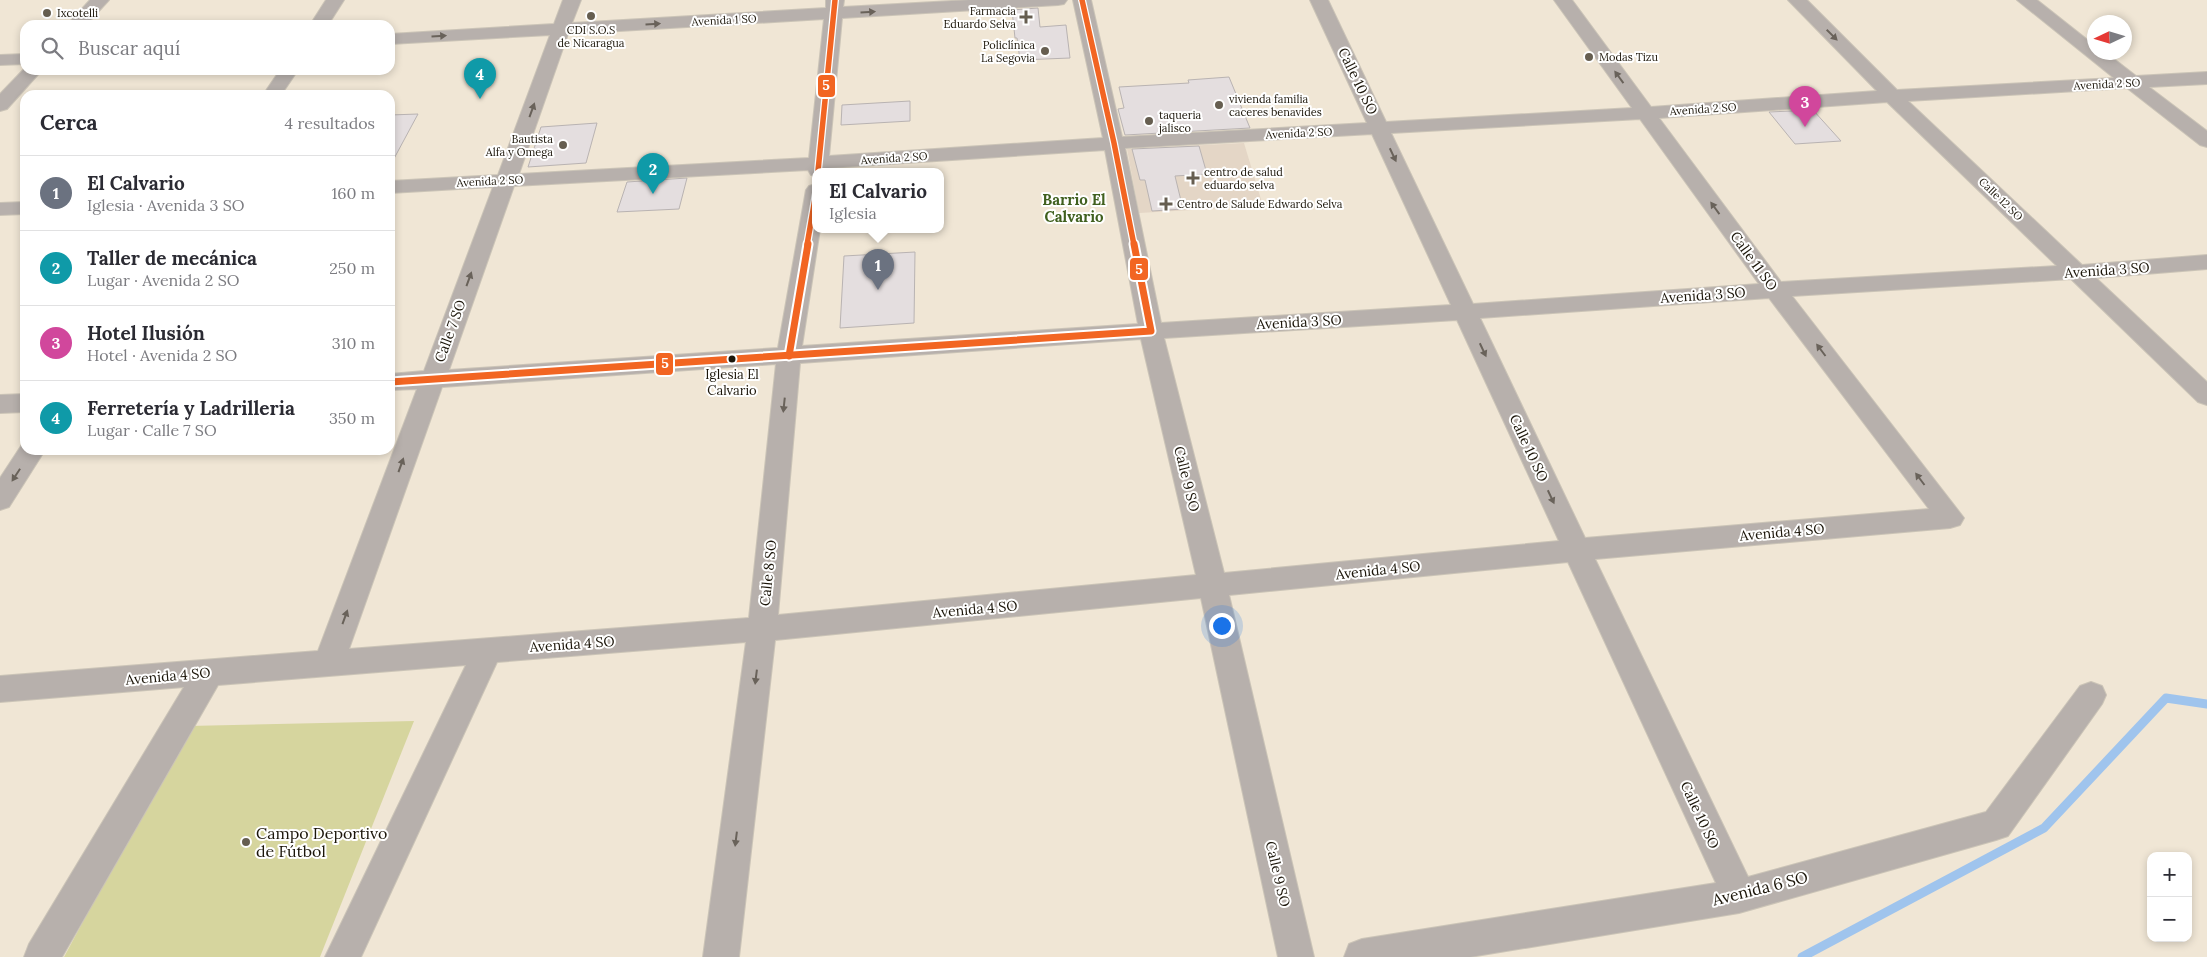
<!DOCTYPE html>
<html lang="es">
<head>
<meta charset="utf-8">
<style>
	:root { --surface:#fff; --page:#f2f2f3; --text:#2b2b33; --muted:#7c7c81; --line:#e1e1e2; --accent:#db2777 }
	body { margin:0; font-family:Lora,serif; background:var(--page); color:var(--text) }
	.controls { position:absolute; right:15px; bottom:15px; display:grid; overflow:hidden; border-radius:10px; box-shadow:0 2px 8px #0003 }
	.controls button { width:45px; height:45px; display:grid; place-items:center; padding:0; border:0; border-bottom:1px solid var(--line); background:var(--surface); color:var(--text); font:25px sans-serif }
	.compass { position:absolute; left:2087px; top:15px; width:45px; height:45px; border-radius:50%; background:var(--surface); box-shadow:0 2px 8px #0003; rotate:266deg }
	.you { position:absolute; left:1221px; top:625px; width:18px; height:18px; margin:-12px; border:4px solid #fff; border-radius:50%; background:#1a73e8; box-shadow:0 0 0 8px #1a73e833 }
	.badge { display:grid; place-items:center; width:32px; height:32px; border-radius:50%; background:var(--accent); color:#fff; font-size:16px; font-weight:700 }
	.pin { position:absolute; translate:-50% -41px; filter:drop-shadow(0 1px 2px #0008) }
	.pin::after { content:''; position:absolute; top:26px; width:18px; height:15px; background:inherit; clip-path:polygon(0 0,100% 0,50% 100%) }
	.popup { position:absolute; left:812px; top:168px; width:132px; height:65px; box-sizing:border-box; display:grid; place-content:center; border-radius:10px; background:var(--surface); filter:drop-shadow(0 1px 4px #0005); font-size:16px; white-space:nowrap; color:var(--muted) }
	.popup b { font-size:19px; color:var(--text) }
	.popup::after { content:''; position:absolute; left:50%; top:100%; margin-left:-10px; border:10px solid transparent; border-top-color:var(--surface) }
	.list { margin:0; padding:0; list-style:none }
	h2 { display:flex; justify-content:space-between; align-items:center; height:65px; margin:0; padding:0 20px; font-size:21px }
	h2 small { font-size:16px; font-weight:400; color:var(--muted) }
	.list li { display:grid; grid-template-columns:32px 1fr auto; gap:15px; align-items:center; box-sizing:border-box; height:75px; padding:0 20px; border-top:1px solid var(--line) }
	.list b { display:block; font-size:19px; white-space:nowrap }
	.list p { margin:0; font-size:16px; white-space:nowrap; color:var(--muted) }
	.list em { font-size:16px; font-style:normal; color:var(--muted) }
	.icon { flex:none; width:28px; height:28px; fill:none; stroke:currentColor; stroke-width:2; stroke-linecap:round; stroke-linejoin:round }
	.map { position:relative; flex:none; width:2207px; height:957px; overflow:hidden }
	.search { position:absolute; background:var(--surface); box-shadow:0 2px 8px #0003; left:20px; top:20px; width:375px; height:55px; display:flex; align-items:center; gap:12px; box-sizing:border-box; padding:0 18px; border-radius:15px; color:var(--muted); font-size:19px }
	.panel { position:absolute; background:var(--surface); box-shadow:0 2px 8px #0003; left:20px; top:90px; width:375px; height:365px; border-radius:15px }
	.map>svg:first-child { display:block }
	.medical { fill:#e4d6c6 }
	.green { fill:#d6d59e }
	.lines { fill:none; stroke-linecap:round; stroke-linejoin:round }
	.stream { stroke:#9fc4ed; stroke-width:9 }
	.building { fill:#e4dedf; stroke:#b9b3b2 }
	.street-casing { stroke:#cbc4b7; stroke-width:2 }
	.street { fill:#b7b0ac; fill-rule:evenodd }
	.bus-1-far1-casing { stroke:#fff; stroke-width:8 }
	.bus-1-casing { stroke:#fff; stroke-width:11 }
	.bus-1-far1 { stroke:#f26522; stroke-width:5.5 }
	.bus-1 { stroke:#f26522; stroke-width:7 }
	.oneway { fill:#69625a }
	.poi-dot { fill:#665e50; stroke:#fff; stroke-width:2 }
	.bus-dot { fill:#1b1509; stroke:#fff; stroke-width:2 }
	.labels { text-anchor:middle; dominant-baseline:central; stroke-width:4; stroke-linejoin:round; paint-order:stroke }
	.far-poi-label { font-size:11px; fill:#1b1509; stroke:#fff; text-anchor:start }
	.far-street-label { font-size:11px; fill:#1b1509; stroke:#fff }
	.bus-label { font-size:13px; fill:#1b1509; stroke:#fff }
	.street-label { font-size:14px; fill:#1b1509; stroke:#fff }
	.neighbourhood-label { font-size:15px; font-weight:bold; fill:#40601f; stroke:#fff }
	.near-poi-label { font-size:16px; fill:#1b1509; stroke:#fff; text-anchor:start }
	.near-street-label { font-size:16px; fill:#1b1509; stroke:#fff }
	.line-badge { stroke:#fff; stroke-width:2 }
	.badge-label { font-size:14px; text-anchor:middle; font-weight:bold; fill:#fff }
</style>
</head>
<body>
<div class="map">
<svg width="2207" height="957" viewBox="0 0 2207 957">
	<rect width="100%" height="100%" fill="#f0e6d5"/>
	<path class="medical" d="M1244 143 1263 206 1139 213 1127 149Z"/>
	<path class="green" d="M414 721 320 957H64L188 726Z"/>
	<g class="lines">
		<path class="stream" d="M1802 957 2044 828 2166 698 2207 704"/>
	</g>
	<g class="building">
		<path d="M1038 8 1040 27 1066 25 1070 58 1020 60 1017 38H1015L1012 10Z"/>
		<path d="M1229 77 1250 128 1125 135 1118 109 1124 108 1119 87 1189 83 1188 80Z"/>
		<path d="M910 101V121L841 125 842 105Z"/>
		<path d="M1813 110 1841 141 1795 144 1769 112Z"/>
		<path d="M418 114 390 166V115Z"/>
		<path d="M597 123 586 163 528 167 541 127Z"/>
		<path d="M1199 146 1207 174 1175 176 1183 209 1152 211 1145 180H1140L1132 149Z"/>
		<path d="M687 178 679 209 617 212 627 182Z"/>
		<path d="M915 252 914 323 840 328 844 256Z"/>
	</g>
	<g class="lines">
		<defs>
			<g id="street">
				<path d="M90 0H109L86 25H67Z"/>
				<path d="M326 0H344L328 25H310Z"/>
				<path d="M563 0H581L572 23 826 8V0H844L843 7 970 0H1067L1064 4 1058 5 842 18 829 156 1103 138 1073 0H1091L1122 137 1367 123 1310 0H1328L1386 122 1632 108 1554 0H1572L1651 107 1877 91 1788 0H1807L1897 90 2114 78 2017 0H2037L2094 45V52H2105L2136 76 2207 72V84L2149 87 2207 131V147L2200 145 2127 88 1908 101 2082 265 2207 255V269L2096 278 2207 382V405L2198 402 2071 279 1792 296 1964 518 1960 525 1950 528 1595 559 1748 877 1986 812 2080 686 2091 682 2102 686 2106 695 2102 704 2008 836 1996 840 1739 913 1470 957H1344L1349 944 1362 939 1716 883 1568 562 1229 595 1314 957H1278L1201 598 775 640 739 957H703L746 642 497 662 361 957H325L466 665 218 685 62 957H24L29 944 184 687 0 702V676L318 651 417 389 390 390V374L424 371 493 187 390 193V181L498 175 550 35 390 44V34L554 24ZM824 19 809 158 519 174 568 34ZM1887 102 2057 266 1781 282 1659 118ZM1640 119 1759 284 1473 304 1391 133ZM1372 134 1451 305 1161 323 1125 148ZM1105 150 1138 324 802 346 820 229H816V184L809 186 806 190 778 348 449 370 514 186 808 170 811 175 816 176V171H828V168ZM1769 298 1929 509 1585 538 1480 318ZM1457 320 1559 541 1224 573 1164 338ZM1141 339 1196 575 778 615 800 363ZM776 364 749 618 349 649 442 387Z"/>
				<path d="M25 54V64L0 65V55Z"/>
				<path d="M25 68V70H42L7 109 0 111V94Z"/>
				<path d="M280 70H298L281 95H263Z"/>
				<path d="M25 202V214L0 215V203Z"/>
				<path d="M25 394V412L0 413V395Z"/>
				<path d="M23 443H25V450H45L9 507 0 510V478Z"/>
			</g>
		</defs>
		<use href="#street" class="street-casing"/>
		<use href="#street" class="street"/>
		<defs>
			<g id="bus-1-far1">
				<path d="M1082 0 1114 143 1134 245"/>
				<path d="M818 171 835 0"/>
				<path d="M807 245 816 193"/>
			</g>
			<g id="bus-1">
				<path d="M789 356 808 244"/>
				<path d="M390 382 1151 331 1134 244"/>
			</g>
		</defs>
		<use href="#bus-1-far1" class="bus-1-far1-casing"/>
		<use href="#bus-1" class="bus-1-casing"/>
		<use href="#bus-1-far1" class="bus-1-far1"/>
		<use href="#bus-1" class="bus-1"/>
	</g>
	<defs><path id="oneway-solid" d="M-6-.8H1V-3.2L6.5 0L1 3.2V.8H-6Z" transform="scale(1.25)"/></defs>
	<g class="oneway">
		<use href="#oneway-solid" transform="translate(868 12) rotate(-4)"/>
		<use href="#oneway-solid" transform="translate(653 24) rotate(-3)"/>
		<use href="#oneway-solid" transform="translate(1832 35) rotate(45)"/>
		<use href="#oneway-solid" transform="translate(439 36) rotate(-4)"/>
		<use href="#oneway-solid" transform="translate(1619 77) rotate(-126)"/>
		<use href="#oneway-solid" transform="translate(532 110) rotate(-70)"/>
		<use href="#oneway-solid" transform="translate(1393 155) rotate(65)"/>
		<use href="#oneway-solid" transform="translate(1715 208) rotate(-126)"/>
		<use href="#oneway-solid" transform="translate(469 279) rotate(-70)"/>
		<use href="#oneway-solid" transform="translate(1483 350) rotate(65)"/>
		<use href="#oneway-solid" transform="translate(1821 350) rotate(-127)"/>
		<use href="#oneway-solid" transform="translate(784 405) rotate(96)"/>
		<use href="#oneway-solid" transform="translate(401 465) rotate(-70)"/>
		<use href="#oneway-solid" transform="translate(16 475) rotate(123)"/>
		<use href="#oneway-solid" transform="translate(1920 479) rotate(-127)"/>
		<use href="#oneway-solid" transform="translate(1551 497) rotate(65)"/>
		<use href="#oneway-solid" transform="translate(345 617) rotate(-70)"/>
		<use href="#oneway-solid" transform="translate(756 677) rotate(97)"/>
		<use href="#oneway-solid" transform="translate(736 839) rotate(97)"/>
	</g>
	<g class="poi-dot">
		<circle cx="47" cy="13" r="5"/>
		<circle cx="591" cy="16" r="5"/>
		<path d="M1023.5 9.5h5v5h5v5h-5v5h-5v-5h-5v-5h5z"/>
		<circle cx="1045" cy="51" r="5"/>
		<circle cx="1589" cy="57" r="5"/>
		<circle cx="1219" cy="105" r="5"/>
		<circle cx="1149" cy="121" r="5"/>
		<circle cx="563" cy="145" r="5"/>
		<path d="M1190.5 170.5h5v5h5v5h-5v5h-5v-5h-5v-5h5z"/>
		<path d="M1163.5 196.5h5v5h5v5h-5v5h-5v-5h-5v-5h5z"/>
		<circle cx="246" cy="842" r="5"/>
	</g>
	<circle class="bus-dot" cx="732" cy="359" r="4.5"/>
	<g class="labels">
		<g class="far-poi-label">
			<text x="1016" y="11" text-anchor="end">Farmacia<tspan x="1016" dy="13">Eduardo Selva</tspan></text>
			<text x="57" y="13">Ixcotelli</text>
			<text x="591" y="30" text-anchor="middle">CDI S.O.S<tspan x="591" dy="13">de Nicaragua</tspan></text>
			<text x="1035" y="45" text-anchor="end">Policlínica<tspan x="1035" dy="13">La Segovia</tspan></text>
			<text x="1599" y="57">Modas Tizu</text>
			<text x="1229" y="99">vivienda familia<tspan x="1229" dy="13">caceres benavides</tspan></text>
			<text x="1159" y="115">taqueria<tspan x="1159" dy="13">jalisco</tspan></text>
			<text x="553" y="139" text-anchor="end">Bautista<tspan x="553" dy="13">Alfa y Omega</tspan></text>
			<text x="1204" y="172">centro de salud<tspan x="1204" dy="13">eduardo selva</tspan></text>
			<text x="1177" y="204">Centro de Salude Edwardo Selva</text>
		</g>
		<g class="far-street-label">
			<text transform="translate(724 20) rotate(-3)">Avenida 1 SO</text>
			<text transform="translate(2107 84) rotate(-3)">Avenida 2 SO</text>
			<text transform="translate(1703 109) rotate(-4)">Avenida 2 SO</text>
			<text transform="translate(1299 133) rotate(-3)">Avenida 2 SO</text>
			<text transform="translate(894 158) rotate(-4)">Avenida 2 SO</text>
			<text transform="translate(490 181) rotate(-3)">Avenida 2 SO</text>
			<text transform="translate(2001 199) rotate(44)">Calle 12 SO</text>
		</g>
		<g class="bus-label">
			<text x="732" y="374">Iglesia El<tspan x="732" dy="16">Calvario</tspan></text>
		</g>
		<g class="street-label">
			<text transform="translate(1358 81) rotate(64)">Calle 10 SO</text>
			<text transform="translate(1754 261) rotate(54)">Calle 11 SO</text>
			<text transform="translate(2107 270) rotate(-4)">Avenida 3 SO</text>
			<text transform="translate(1703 295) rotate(-4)">Avenida 3 SO</text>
			<text transform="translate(1299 322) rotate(-3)">Avenida 3 SO</text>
			<text transform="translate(450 331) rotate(-70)">Calle 7 SO</text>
			<text transform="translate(1529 448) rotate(65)">Calle 10 SO</text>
			<text transform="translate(1187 479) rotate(76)">Calle 9 SO</text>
			<text transform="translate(1782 532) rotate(-5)">Avenida 4 SO</text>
			<text transform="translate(1378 570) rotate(-6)">Avenida 4 SO</text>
			<text transform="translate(768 573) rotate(-84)">Calle 8 SO</text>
			<text transform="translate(975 609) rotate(-5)">Avenida 4 SO</text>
			<text transform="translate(572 644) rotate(-4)">Avenida 4 SO</text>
			<text transform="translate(168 676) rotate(-5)">Avenida 4 SO</text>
			<text transform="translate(1700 815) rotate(65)">Calle 10 SO</text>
			<text transform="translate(1278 874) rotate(77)">Calle 9 SO</text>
		</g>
		<g class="neighbourhood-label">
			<text x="1074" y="199">Barrio El<tspan x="1074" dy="17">Calvario</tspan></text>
		</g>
		<g class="near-poi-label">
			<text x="256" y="833">Campo Deportivo<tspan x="256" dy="18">de Fútbol</tspan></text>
		</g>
		<g class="near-street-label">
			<text transform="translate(1760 888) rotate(-14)">Avenida 6 SO</text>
		</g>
	</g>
	<g class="line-badge">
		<rect x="817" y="74" width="19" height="24" rx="5" fill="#f26522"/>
		<rect x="1129" y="257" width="20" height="24" rx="5" fill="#f26522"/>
		<rect x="655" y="352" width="19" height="24" rx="5" fill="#f26522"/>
	</g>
	<g class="badge-label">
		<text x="826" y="90">5</text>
		<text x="1139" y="274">5</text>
		<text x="665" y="368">5</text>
	</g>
</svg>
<div class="controls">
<button>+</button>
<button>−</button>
</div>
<svg class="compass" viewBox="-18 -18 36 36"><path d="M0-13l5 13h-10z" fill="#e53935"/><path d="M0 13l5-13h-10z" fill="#7c7c81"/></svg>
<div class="you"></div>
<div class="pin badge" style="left:878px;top:290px;background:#6b7280">1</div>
<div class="popup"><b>El Calvario</b>Iglesia</div>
<div class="pin badge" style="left:653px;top:194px;background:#0f9aa8">2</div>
<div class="pin badge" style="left:1805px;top:127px;background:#d1479c">3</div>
<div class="pin badge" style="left:480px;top:99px;background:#0f9aa8">4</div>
<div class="search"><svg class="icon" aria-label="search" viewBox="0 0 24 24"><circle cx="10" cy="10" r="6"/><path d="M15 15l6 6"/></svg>Buscar aquí</div>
<section class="panel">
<h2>Cerca<small>4 resultados</small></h2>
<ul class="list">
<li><span class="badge" style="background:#6b7280">1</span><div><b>El Calvario</b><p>Iglesia · Avenida 3 SO</p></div><em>160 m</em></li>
<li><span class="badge" style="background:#0f9aa8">2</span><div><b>Taller de mecánica</b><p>Lugar · Avenida 2 SO</p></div><em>250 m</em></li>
<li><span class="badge" style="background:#d1479c">3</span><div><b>Hotel Ilusión</b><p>Hotel · Avenida 2 SO</p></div><em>310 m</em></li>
<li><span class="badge" style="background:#0f9aa8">4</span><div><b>Ferretería y Ladrilleria</b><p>Lugar · Calle 7 SO</p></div><em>350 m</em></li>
</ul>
</section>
</div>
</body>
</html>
